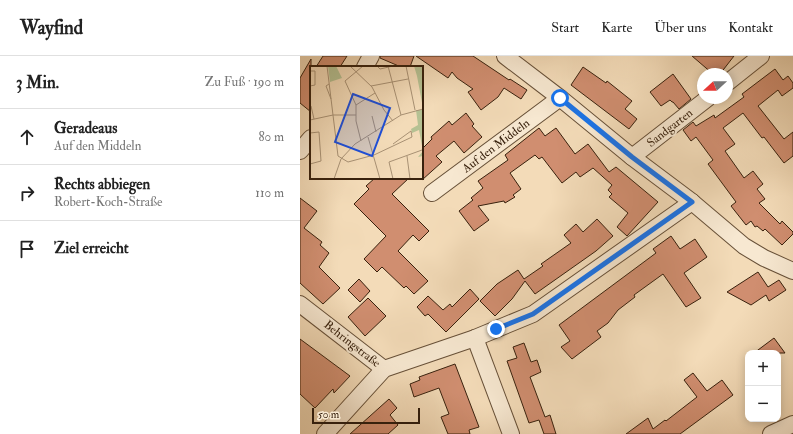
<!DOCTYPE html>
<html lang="de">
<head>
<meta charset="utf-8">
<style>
	:root { --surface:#fff; --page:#f2f2f2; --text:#222; --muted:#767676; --line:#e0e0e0 }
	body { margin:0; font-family:"IM FELL Double Pica",serif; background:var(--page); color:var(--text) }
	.controls { position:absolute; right:12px; bottom:12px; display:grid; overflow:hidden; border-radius:8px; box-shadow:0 2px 10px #0003 }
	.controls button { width:36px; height:36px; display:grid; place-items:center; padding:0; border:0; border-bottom:1px solid var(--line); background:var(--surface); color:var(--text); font:20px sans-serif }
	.compass { position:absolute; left:397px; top:12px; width:36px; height:36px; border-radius:50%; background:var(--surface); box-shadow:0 2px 10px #0003; rotate:249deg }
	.scale { position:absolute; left:12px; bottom:10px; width:108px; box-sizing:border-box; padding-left:4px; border:2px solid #38210d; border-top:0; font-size:11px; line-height:14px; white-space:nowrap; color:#38210d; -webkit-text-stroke:3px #f7e8d1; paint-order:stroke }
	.stop { position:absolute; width:12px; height:12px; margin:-9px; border:3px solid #1a73e8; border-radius:50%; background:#fff }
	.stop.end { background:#1a73e8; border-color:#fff; box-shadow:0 1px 4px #0008 }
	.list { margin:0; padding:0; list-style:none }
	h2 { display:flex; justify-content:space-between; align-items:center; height:52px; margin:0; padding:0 16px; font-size:17px }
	h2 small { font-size:13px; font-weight:400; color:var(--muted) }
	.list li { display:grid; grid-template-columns:26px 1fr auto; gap:12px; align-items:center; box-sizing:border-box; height:56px; padding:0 16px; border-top:1px solid var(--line) }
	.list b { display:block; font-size:15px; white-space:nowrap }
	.list p { margin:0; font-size:13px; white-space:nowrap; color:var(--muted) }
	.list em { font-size:13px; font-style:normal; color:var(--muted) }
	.icon { flex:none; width:22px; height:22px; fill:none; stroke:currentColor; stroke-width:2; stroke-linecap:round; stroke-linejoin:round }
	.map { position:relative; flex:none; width:493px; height:378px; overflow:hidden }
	header { display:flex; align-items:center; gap:24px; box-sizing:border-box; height:56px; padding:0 20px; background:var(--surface); border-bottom:1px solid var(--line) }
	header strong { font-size:19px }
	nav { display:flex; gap:22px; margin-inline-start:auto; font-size:14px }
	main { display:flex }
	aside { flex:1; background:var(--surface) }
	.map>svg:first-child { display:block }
	.building { fill:#d08e70; stroke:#38210d }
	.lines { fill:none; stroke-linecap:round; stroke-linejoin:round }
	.minor-casing { stroke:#675038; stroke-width:18 }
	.minor { stroke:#f7e8d1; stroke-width:16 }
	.route { stroke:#1a73e8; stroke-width:5 }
	.labels { text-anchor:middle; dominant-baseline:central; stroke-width:4; stroke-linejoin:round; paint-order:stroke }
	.street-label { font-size:12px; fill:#38210d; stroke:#f7e8d1 }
	.inset-road { fill:none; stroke:#a89174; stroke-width:1 }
	.view { fill:#1d4ed8; fill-opacity:0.15; stroke:#1d4ed8; stroke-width:2 }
	.inset-edge { fill:none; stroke:#38210d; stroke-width:2 }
</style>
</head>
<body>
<header>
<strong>Wayfind</strong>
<nav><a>Start</a><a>Karte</a><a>Über uns</a><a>Kontakt</a></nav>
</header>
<main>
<aside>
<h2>3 Min.<small>Zu Fuß · 190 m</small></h2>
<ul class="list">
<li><svg class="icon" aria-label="ahead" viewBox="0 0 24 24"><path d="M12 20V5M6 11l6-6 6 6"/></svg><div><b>Geradeaus</b><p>Auf den Middeln</p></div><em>80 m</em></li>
<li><svg class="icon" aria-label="right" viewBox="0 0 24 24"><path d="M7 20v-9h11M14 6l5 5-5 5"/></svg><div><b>Rechts abbiegen</b><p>Robert-Koch-Straße</p></div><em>110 m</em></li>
<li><svg class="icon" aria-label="arrive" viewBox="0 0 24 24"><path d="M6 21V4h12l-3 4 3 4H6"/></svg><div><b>Ziel erreicht</b></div></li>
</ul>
</aside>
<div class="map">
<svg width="493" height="378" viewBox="0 0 493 378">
	<rect width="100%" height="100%" fill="#f3dbb8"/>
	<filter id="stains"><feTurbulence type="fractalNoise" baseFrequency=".005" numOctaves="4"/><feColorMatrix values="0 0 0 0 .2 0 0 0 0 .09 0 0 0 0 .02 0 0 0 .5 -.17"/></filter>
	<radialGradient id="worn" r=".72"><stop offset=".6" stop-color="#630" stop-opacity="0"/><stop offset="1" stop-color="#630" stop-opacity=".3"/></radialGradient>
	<g class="building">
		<path d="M23 0H47L40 11H16Z"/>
		<path d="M80 0H114L110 11H101L80 2Z"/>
		<path d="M116 0H173L209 24 210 23 227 34 221 43 204 32 198 41 181 54 168 36 173 33 157 22 152 16 148 22Z"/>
		<path d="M392 0H434L420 18H413Z"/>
		<path d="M11 3V56L0 47V22Z"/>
		<path d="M283 11 306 27 307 25 332 45 325 53 337 63 329 73 271 29Z"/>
		<path d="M475 13 483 24 488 20 493 27V32L482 40 478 34 458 50 484 83 493 76V100L484 107 464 81 462 82 443 57 423 72 435 88 425 95 444 122 453 115 463 128 457 133 465 143 459 147 480 168 482 165 493 176V178L482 189 465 173 463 175 457 170 455 171 451 165 446 169 431 150 436 146 408 108 413 104 396 81 391 85 383 74 393 66 396 70 414 59 415 62 444 41 442 38Z"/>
		<path d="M373 18 391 43 379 53 373 46H372L370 44 361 50 350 36Z"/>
		<path d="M166 57 174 68 172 70 182 81 164 97 154 85 136 100 142 106 122 124V93L132 83 131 81 149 65 152 69Z"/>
		<path d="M239 72 245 80 256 72 275 98 288 88 309 116 316 111 358 146 327 180 317 171 328 157 309 141 312 138 308 134 312 129 293 112 280 121 276 116 262 127 242 101 239 103 235 99 210 117 221 133 213 139 215 141 205 147 204 145 178 150 189 164 174 175 159 155 173 144 171 142 183 132 178 125 208 104 205 99Z"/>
		<path d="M75 122H109L92 138 129 175 119 185 113 179 98 195 128 225 114 238 106 230 104 232 82 211 77 216 64 203 86 180 54 148 69 133 66 130Z"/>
		<path d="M0 142 17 155 4 172 22 186 20 189 29 197 19 211 40 232 23 248 0 227Z"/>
		<path d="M297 163 313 180 296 195 235 238 225 225 212 243 195 260 180 245 197 228 218 214 224 223 243 210 241 208 271 187 264 179 276 168 283 176Z"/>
		<path d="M371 180 380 193 395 183 407 201 384 217 401 242 386 251 363 218 334 239 335 241 318 254 308 267 297 275 301 281 272 303 261 291 270 285 259 269 356 197 353 193Z"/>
		<path d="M458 216 468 231 479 224 486 234 469 245 466 239 451 249 427 236Z"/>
		<path d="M59 223 70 235 60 246 48 234Z"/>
		<path d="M170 233 179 243 146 276 128 258 125 260 117 251 128 240 143 254 150 248 152 251Z"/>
		<path d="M68 242 86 260 65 280 48 261Z"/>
		<path d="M474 282 485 297H454Z"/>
		<path d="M0 283 50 320 34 337 33 333 15 352 0 338Z"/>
		<path d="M224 287 231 306 237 304 241 316 230 321 245 361 250 359 256 378H244L239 364 229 367 207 305 217 302 213 291Z"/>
		<path d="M155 308 179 371 169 374 170 378H148L141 361 149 358 139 332 114 341 110 328 120 324 119 321Z"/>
		<path d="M393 317 407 335 422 324 433 339 380 378H326L348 362 353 373 365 364 366 365 397 341 384 324Z"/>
		<path d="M89 343 97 352 90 359 98 369 88 378H50Z"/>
	</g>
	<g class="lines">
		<defs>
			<g id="minor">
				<path d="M205 0 260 42 332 101 392 146 444 190 464 202 493 215"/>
				<path d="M65 11 71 0"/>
				<path d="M427 27 461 0"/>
				<path d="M0 95 11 82"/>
				<path d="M332 101 408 42"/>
				<path d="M132 137 260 42"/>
				<path d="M0 248 84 313"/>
				<path d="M175 282 211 378"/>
				<path d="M25 378 84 313 175 282 233 258 392 146"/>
				<path d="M471 378 493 368"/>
			</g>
		</defs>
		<use href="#minor" class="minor-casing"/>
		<use href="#minor" class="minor"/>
	</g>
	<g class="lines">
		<path class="route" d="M196 273 233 258 392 146 332 101 260 42"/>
	</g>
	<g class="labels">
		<g class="street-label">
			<text transform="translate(370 72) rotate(-38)">Sandgarten</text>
			<text transform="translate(196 90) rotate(-37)">Auf den Middeln</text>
			<text transform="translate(52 288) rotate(38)">Behringstraße</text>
		</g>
	</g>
	<g transform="translate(10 10)">
		<rect width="113" height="113" fill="#f3dbb8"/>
		<path d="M18 0H26L32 12 20 16ZM104 0H112L113 42 107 10ZM106 44H113V90L108 91 113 85 109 64 102 67 101 63 108 59Z" fill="#b5c193"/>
		<path class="inset-road" d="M17 0 28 90 38 96 64 89 102 71 101 65 83 78M40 0 62 21 74 44 83 55M67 0 70 3 83 0M78 0 91 49M96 0 105 44M0 5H5V19L0 20M19 18 16 20 21 33M61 20 98 13M46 39 65 27M1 40 4 53M62 50 66 66M0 54 23 49H46M0 67 9 66 11 95 0 98M58 71 70 113M51 75 46 55V39L35 15 53 0M97 90 100 113M24 113 31 93 45 78 91 49 113 43M83 113 79 96 112 84"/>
		<path class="view" d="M43 28 80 42 62 90 25 76Z"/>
		<rect width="113" height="113" class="inset-edge"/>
	</g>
	<rect width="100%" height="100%" filter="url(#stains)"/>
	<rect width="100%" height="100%" fill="url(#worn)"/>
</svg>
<div class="controls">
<button>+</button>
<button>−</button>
</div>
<svg class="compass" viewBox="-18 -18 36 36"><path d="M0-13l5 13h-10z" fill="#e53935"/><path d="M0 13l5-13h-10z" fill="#767676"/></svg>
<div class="scale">50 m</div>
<div class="stop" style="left:260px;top:42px"></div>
<div class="stop end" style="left:196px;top:273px"></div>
</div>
</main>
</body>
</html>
